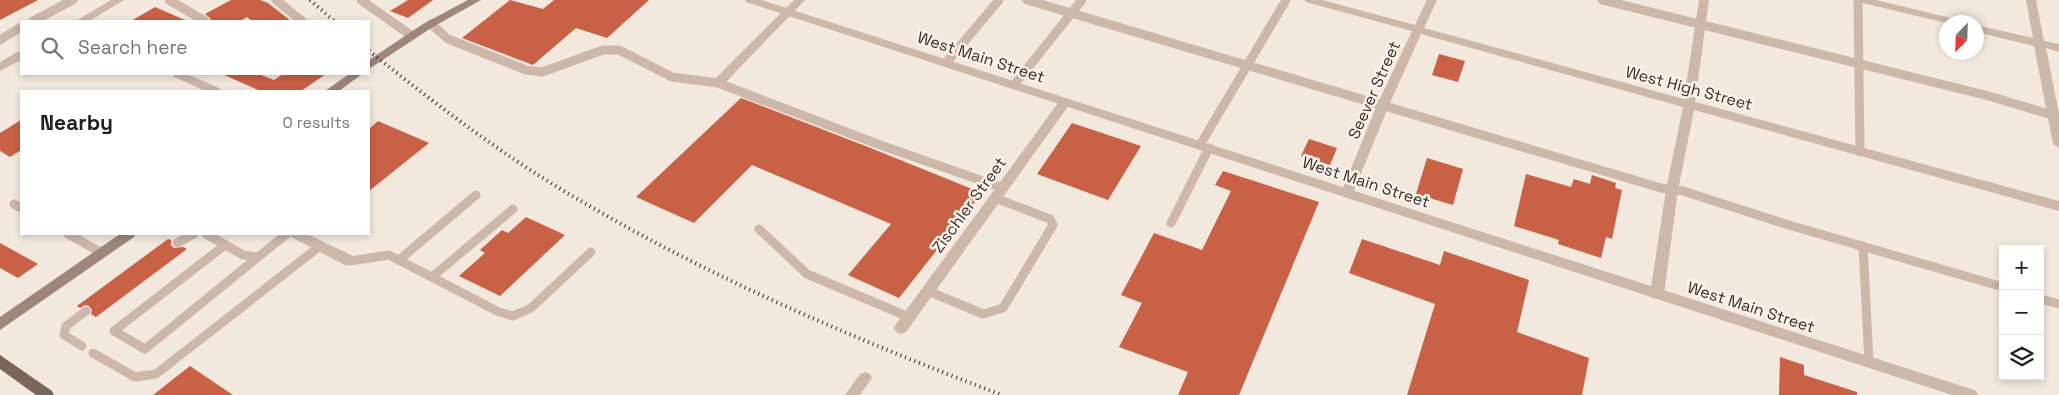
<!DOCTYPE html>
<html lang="en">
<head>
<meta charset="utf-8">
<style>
	:root { --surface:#fff; --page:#f2f2f2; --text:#202124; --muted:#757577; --line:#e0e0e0 }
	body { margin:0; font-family:"Space Grotesk",sans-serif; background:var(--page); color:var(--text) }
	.controls { position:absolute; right:15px; bottom:15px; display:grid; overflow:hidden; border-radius:0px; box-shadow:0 2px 8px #0003 }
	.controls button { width:45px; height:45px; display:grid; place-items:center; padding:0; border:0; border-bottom:1px solid var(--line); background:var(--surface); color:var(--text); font:25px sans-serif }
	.compass { position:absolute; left:1939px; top:15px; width:45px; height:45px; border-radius:50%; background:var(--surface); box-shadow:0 2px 8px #0003; rotate:203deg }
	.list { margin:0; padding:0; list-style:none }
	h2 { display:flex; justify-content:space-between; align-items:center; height:65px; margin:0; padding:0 20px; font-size:21px }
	h2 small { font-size:16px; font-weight:400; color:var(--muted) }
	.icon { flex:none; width:28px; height:28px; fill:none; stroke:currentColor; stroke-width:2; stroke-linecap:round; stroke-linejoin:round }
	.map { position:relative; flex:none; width:2059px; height:395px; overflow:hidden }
	.search { position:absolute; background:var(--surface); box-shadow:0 2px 8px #0003; left:20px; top:20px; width:350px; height:55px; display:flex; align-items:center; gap:12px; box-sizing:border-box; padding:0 18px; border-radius:0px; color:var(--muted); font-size:19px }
	.panel { position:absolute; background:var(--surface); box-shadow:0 2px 8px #0003; left:20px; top:90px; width:350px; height:145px; border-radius:0px }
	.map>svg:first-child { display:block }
	.building { fill:#c86146 }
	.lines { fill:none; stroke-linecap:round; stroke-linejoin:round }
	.service { stroke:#ccb7a9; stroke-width:9 }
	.minor { fill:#ccb7a9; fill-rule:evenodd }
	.tertiary { fill:#ccb7a9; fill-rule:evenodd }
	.secondary { fill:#9f867a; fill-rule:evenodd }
	.primary { fill:#7b645a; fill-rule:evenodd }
	.rail { stroke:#382d29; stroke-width:4; stroke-dasharray:1 4; stroke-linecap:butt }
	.labels { text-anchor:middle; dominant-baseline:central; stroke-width:5; stroke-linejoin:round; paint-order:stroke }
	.street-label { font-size:16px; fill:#382d29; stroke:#faf2ea }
</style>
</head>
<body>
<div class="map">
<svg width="2059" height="395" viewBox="0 0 2059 395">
	<rect width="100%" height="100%" fill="#f3e8dd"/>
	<g class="building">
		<path d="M0 0H38L0 20Z"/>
		<path d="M231 0H260L268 3 291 21H252L247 17 240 21H211L210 18 205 14Z"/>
		<path d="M408 0H433L408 18 390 11Z"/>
		<path d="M510 0 543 9 554 0H649L607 38 576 28 533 65 462 38Z"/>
		<path d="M155 7 187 21H131Z"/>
		<path d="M1439 54 1465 61 1458 82 1432 75Z"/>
		<path d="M222 74H259L274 80 283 74H326L301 91H257L258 90Z"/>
		<path d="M741 98 868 147 982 193 899 298 848 275 891 224 752 165 694 223 636 197Z"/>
		<path d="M21 120V150L10 157 0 151V133Z"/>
		<path d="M378 121 429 143 369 191V129Z"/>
		<path d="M1072 123 1141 146 1108 200 1037 174Z"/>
		<path d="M1309 139 1337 148 1330 165 1301 156Z"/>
		<path d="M1427 158 1463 169 1453 205 1416 194Z"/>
		<path d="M1223 171 1319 202 1239 395H1178L1188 372 1119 347 1142 303 1121 295 1154 233 1202 250 1231 191 1215 185Z"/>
		<path d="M1526 174 1571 187 1574 179 1590 184 1592 175 1616 183 1615 188 1622 190 1612 239 1606 237 1601 258 1558 244 1559 240 1514 226Z"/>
		<path d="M526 217 565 235 500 296 459 276 485 253 480 250 502 230 508 233Z"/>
		<path d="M168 239 171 240V245L174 248 183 247 187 249 96 317 91 314 92 310 89 306 85 305 80 308 77 306Z"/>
		<path d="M1362 239 1440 265 1444 251 1529 280 1517 332 1589 358 1582 395H1407L1435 304 1349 273Z"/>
		<path d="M0 243 38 264 18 278 0 268Z"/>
		<path d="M1780 357 1804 365V375L1857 392V395H1779Z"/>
		<path d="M190 366 233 395H153Z"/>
	</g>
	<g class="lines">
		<g class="service">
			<path d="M169 0 205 21"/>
			<path d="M276 0 302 21"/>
			<path d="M361 0 412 36"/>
			<path d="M1027 0 1661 188 1683 191 1782 223 2003 287"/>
			<path d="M1602 0 1985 95 2059 117"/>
			<path d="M1858 0 1860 152"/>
			<path d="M33 21 73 0"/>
			<path d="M431 24 448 39 526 70 542 72 603 50H619L672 77 718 83 883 146 1003 188"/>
			<path d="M0 40 21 27"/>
			<path d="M947 62 999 0"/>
			<path d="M1015 84 1082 0"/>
			<path d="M1200 145 1286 0"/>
			<path d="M14 204 21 208"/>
			<path d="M1171 223 1209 148"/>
			<path d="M759 229 807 274 909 317"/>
			<path d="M68 234 102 253"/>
			<path d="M206 234 243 255 258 257 287 234"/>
			<path d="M177 243 194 234"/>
			<path d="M225 245 114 331 145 349 258 257"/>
			<path d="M1863 246 1869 362"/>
			<path d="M399 260 476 195"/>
			<path d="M350 261 389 255 499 312 513 316 531 308 591 252"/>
			<path d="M432 277 513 209"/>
			<path d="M928 291 983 314 1003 308 1053 225 1050 219 995 198"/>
			<path d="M2040 299 2059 304"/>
			<path d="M82 346 64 335 66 326 86 311"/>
			<path d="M93 353 135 377 156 374 320 246"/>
		</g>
		<g class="minor">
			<path d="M111 0H124L89 21H76Z"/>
			<path d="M794 0H805L722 86H714L712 83 714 80Z"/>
			<path d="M1305 0H1322L1415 25 1427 0H1437L1424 28 1684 99 1699 0H1709L1695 102 2059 201V211L1694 110 1678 190 1664 294 1662 298 1657 299 1652 298 1650 294 1666 190 1683 107 1421 34 1389 105 1353 193 1351 196H1343L1341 193 1377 105 1412 31 1306 2Z"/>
			<path d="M1858 0H1876L1959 20 1960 22 1946 23 1859 2Z"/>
			<path d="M2026 0H2036L2044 41 2059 44V52L2046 48 2059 114V148L2053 144 2034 46 1976 32V25L2033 38Z"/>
			<path d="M17 52H21V60L0 71V62Z"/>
			<path d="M172 74H187L219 88 221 91H206L174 77Z"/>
			<path d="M1065 98 1069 99 1071 102 1069 105 906 332 901 334 896 332 894 328 896 324 1061 99Z"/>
			<path d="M290 234H307L355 257 357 261 355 265H345L291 237Z"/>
			<path d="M865 372 870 374 872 378 860 395H845L860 374Z"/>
		</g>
		<path class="tertiary" d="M745 0H761L1971 389 1976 391 1978 395H1952L746 2Z"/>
		<g class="secondary">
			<path d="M468 0H481L431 28 369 69V60L423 24Z"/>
			<path d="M349 74H362L339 91H325Z"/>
			<path d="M120 234H135L134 237 0 330V317Z"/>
		</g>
		<path class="primary" d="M0 355 52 391 54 395H36L0 369Z"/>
		<g class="rail">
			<path d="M310 0 334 21"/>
			<path d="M369 51C437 105 506 158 581 201 715 280 857 340 1002 395"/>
		</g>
	</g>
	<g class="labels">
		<g class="street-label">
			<text transform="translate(981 57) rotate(18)">West Main Street</text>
			<text transform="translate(1689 88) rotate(15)">West High Street</text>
			<text transform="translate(1374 90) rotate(-66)">Seever Street</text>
			<text transform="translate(1366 182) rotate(18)">West Main Street</text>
			<text transform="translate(969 205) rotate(-54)">Zischler Street</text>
			<text transform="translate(1751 307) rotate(18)">West Main Street</text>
		</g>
	</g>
</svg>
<div class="controls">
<button>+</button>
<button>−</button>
<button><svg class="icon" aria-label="layers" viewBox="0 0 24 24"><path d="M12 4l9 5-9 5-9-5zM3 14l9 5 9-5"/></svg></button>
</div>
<svg class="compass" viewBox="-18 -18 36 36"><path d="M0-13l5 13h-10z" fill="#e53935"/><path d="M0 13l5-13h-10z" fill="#757577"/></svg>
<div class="search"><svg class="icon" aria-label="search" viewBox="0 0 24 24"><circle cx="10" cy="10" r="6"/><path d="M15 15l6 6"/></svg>Search here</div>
<section class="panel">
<h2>Nearby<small>0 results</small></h2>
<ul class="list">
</ul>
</section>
</div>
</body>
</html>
